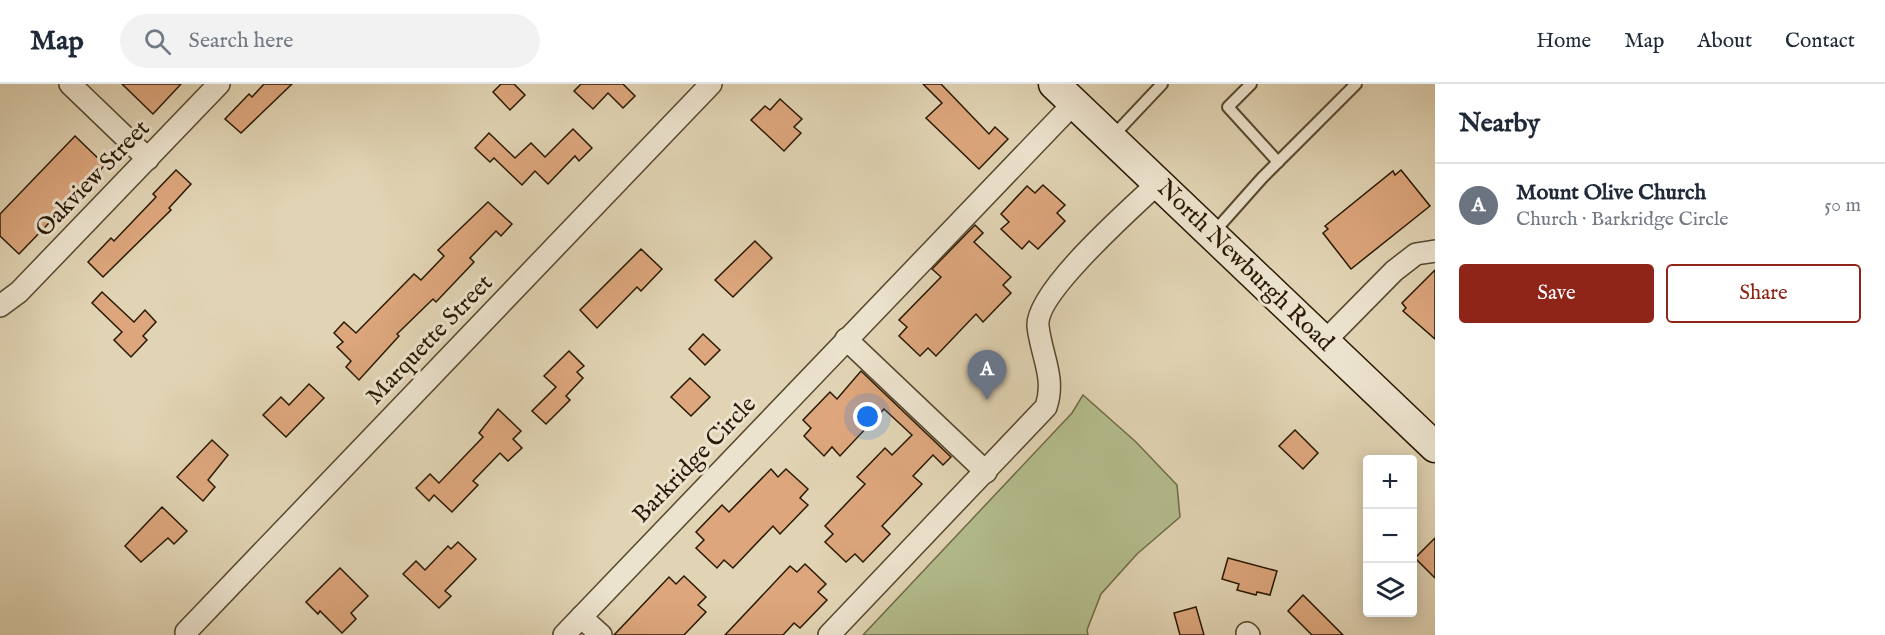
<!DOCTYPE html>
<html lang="en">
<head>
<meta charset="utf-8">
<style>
	:root { --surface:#fff; --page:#f2f2f3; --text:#1f2937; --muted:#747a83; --line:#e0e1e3; --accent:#8f2418 }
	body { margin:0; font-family:"IM FELL English",serif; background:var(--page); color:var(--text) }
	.controls { position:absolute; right:18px; bottom:18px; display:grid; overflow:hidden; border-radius:6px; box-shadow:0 3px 15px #0003 }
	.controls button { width:54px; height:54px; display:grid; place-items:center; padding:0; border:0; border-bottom:2px solid var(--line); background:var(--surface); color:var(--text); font:30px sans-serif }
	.you { position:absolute; left:868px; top:333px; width:21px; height:21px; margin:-15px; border:4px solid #fff; border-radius:50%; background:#1a73e8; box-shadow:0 0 0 9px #1a73e833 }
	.badge { display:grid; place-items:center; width:39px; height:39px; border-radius:50%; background:var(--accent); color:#fff; font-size:20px; font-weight:700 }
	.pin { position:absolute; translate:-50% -50px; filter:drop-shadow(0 2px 3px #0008) }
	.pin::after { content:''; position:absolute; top:32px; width:21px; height:18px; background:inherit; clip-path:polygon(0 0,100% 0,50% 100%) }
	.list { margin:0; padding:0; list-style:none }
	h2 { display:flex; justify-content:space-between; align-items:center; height:78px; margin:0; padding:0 24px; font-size:26px }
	h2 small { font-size:20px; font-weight:400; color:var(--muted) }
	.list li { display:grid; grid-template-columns:39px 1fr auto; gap:18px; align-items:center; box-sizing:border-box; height:84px; padding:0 24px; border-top:2px solid var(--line) }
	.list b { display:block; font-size:22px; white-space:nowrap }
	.list p { margin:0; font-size:20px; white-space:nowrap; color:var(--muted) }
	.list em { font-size:20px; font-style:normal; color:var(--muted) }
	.actions { display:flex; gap:12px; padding:18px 24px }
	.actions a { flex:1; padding:14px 0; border:2px solid var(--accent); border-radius:6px; text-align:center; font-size:21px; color:var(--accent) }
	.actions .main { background:var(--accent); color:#fff }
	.icon { flex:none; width:33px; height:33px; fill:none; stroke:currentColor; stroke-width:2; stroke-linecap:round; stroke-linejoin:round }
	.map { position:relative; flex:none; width:1435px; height:551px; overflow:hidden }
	header { display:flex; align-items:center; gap:36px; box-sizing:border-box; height:84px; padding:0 30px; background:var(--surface); border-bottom:2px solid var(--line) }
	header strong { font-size:28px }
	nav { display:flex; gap:33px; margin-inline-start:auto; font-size:21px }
	.search { width:420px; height:54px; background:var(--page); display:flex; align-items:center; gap:15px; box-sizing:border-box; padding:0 21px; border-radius:33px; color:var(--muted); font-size:22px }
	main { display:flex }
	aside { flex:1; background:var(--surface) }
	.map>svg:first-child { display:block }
	.green { fill:#b3bc8c; stroke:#6e6a47; stroke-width:1.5 }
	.building { fill:#dda67d; stroke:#291902; stroke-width:1.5 }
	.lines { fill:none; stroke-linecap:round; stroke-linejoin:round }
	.lane-casing { stroke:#57482e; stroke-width:14 }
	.street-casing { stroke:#57482e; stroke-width:24 }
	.secondary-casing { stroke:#291902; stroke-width:33 }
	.lane { stroke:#ece3ce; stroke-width:10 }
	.street { stroke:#ece3ce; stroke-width:21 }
	.secondary { stroke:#ece3ce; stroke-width:30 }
	.labels { text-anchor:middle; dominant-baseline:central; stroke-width:6; stroke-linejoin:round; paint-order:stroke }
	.street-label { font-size:24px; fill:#291902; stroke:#ece3ce }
</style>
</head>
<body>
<header>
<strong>Map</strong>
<div class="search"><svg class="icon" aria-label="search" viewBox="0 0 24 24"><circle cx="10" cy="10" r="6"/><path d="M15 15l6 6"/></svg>Search here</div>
<nav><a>Home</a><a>Map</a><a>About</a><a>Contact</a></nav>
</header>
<main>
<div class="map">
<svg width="1435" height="551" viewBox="0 0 1435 551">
	<rect width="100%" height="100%" fill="#e1d4b4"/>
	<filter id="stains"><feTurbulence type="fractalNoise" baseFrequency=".00333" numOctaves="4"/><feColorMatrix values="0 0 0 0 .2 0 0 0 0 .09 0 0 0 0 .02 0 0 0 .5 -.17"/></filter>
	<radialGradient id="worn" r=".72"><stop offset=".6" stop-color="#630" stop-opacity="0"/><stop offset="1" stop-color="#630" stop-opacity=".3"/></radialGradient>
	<path class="green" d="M1083 311 1136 358 1177 401 1180 433 1137 470 1101 510 1087 546 1088 551H863L1072 329Z"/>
	<g class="building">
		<path d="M122 0H181L153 30Z"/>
		<path d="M264 0H292L241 49 225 35 249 10 252 13Z"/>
		<path d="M501 0H514L525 11 510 26 493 8Z"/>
		<path d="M581 0H623L635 12 623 24 608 9 593 25 574 7Z"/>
		<path d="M923 0H941L989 50 995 43 1008 55 979 85 926 34 942 19Z"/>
		<path d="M780 15 802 35 794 43 801 49 784 67 751 36 765 22 770 26Z"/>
		<path d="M573 45 592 64 579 77 575 72 548 100 535 87 522 101 494 74 490 78 475 64 489 49 515 74 531 59 545 73Z"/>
		<path d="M75 52 105 81 19 170 0 152V130Z"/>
		<path d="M176 86 191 100 169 124 171 126 103 193 88 178 111 154 114 157 156 113 153 110Z"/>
		<path d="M1401 86 1430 122 1351 185 1323 149 1328 145 1325 142 1393 87 1395 91Z"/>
		<path d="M1043 101 1065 121 1057 129 1065 137 1038 165 1029 157 1022 165 1001 145 1009 138 1001 130 1027 102 1035 109Z"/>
		<path d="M488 118 512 140 501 152 496 147 470 174 474 178 436 218 433 215 397 250 399 252 359 296 346 283 351 277 337 263 343 258 334 249 344 238 356 249 414 190 421 196 444 172 438 166Z"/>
		<path d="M975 141 983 149 974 158 1011 193 1003 201 1011 209 983 238 976 230 936 272 928 264 920 272 899 252 907 243 899 236 941 193 932 185Z"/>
		<path d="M755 157 772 174 733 213 715 196Z"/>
		<path d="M641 165 662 185 641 207 637 203 597 244 580 226Z"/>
		<path d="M1435 186V255L1403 227 1406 224 1402 219Z"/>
		<path d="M102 208 134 238 145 226 156 238 143 252 147 256 131 273 114 256 122 248 92 219Z"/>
		<path d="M703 250 720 266 705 281 689 265Z"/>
		<path d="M569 267 584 282 577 288 583 294 566 312 570 316 546 340 532 327 556 303 544 292Z"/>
		<path d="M861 287 951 373 943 381 933 371 913 392 922 400 882 442 890 450 863 478 855 470 846 478 825 458 833 450 825 442 865 400 857 393 885 364 892 371 912 351 884 325 840 372 832 363 824 372 804 352 811 344 803 336 830 308 837 315Z"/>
		<path d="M690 294 710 313 691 332 671 313Z"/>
		<path d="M309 300 324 314 286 353 263 331 281 313 289 321Z"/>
		<path d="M498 325 521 347 513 355 522 364 508 377 500 369 473 397 478 401 452 428 434 411 429 417 416 404 430 390 439 399 483 353 479 349Z"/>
		<path d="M1295 346 1318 369 1303 385 1279 362Z"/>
		<path d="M212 356 228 371 208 396 215 403 203 417 177 393Z"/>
		<path d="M771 385 778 393 786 385 808 405 800 414 808 421 780 450 773 442 733 484 724 476 717 484 696 464 704 456 696 448 722 421 729 428Z"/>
		<path d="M162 423 187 447 174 460 168 454 141 478 125 462Z"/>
		<path d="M1435 454V494L1415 474Z"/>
		<path d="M458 458 476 475 445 507 451 512 439 524 403 490 416 477 425 486 448 462 451 465Z"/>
		<path d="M1228 474 1277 487 1270 511 1257 508 1256 511 1237 506 1239 500 1222 495Z"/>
		<path d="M805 480 826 500 818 508 827 516 800 544 794 539 783 551H725L790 482 797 488Z"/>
		<path d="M340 484 368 512 351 529 356 535 342 549 320 527 318 530 306 518Z"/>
		<path d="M684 492 706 513 698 521 706 528 684 551H614L669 493 676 500Z"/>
		<path d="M1303 511 1343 551H1312L1288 527Z"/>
		<path d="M1196 523 1204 551H1180L1174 529Z"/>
	</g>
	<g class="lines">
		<defs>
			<g id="lane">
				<path d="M1251 0 1228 23 1278 78"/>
				<path d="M1111 54 1162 0"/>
				<path d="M1214 148 1262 94 1356 0"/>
			</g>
			<g id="street">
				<path d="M70 0 148 75"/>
				<path d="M0 222 19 208 219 0"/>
				<path d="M846 255 986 388"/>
				<path d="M1324 258 1394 187 1416 170 1435 167"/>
				<path d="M581 533 601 551"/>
				<path d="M186 548 711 0"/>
				<path d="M1247 549 1249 551"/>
				<path d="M564 551 1074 19"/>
				<path d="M829 551 1046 323C1056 294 1041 271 1038 242 1035 208 1133 123 1158 99"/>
			</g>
			<path id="secondary" d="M1054 0 1435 363"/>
		</defs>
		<use href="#lane" class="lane-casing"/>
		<use href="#street" class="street-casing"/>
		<use href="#secondary" class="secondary-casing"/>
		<use href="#lane" class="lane"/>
		<use href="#street" class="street"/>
		<use href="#secondary" class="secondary"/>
	</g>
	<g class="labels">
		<g class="street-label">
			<text transform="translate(93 95) rotate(-46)">Oakview Street</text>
			<text transform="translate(1245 182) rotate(44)">North Newburgh Road</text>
			<text transform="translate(430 256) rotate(-46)">Marquette Street</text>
			<text transform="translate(695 376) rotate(-46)">Barkridge Circle</text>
		</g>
	</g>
	<rect width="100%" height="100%" filter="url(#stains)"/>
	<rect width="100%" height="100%" fill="url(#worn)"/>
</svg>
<div class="controls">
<button>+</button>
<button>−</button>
<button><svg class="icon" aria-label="layers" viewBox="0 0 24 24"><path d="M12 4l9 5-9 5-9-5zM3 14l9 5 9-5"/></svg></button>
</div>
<div class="you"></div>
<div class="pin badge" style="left:987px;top:316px;background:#6b7280">A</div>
</div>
<aside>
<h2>Nearby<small></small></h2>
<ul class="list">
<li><span class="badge" style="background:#6b7280">A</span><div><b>Mount Olive Church</b><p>Church · Barkridge Circle</p></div><em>50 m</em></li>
</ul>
<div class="actions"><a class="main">Save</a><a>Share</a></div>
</aside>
</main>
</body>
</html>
